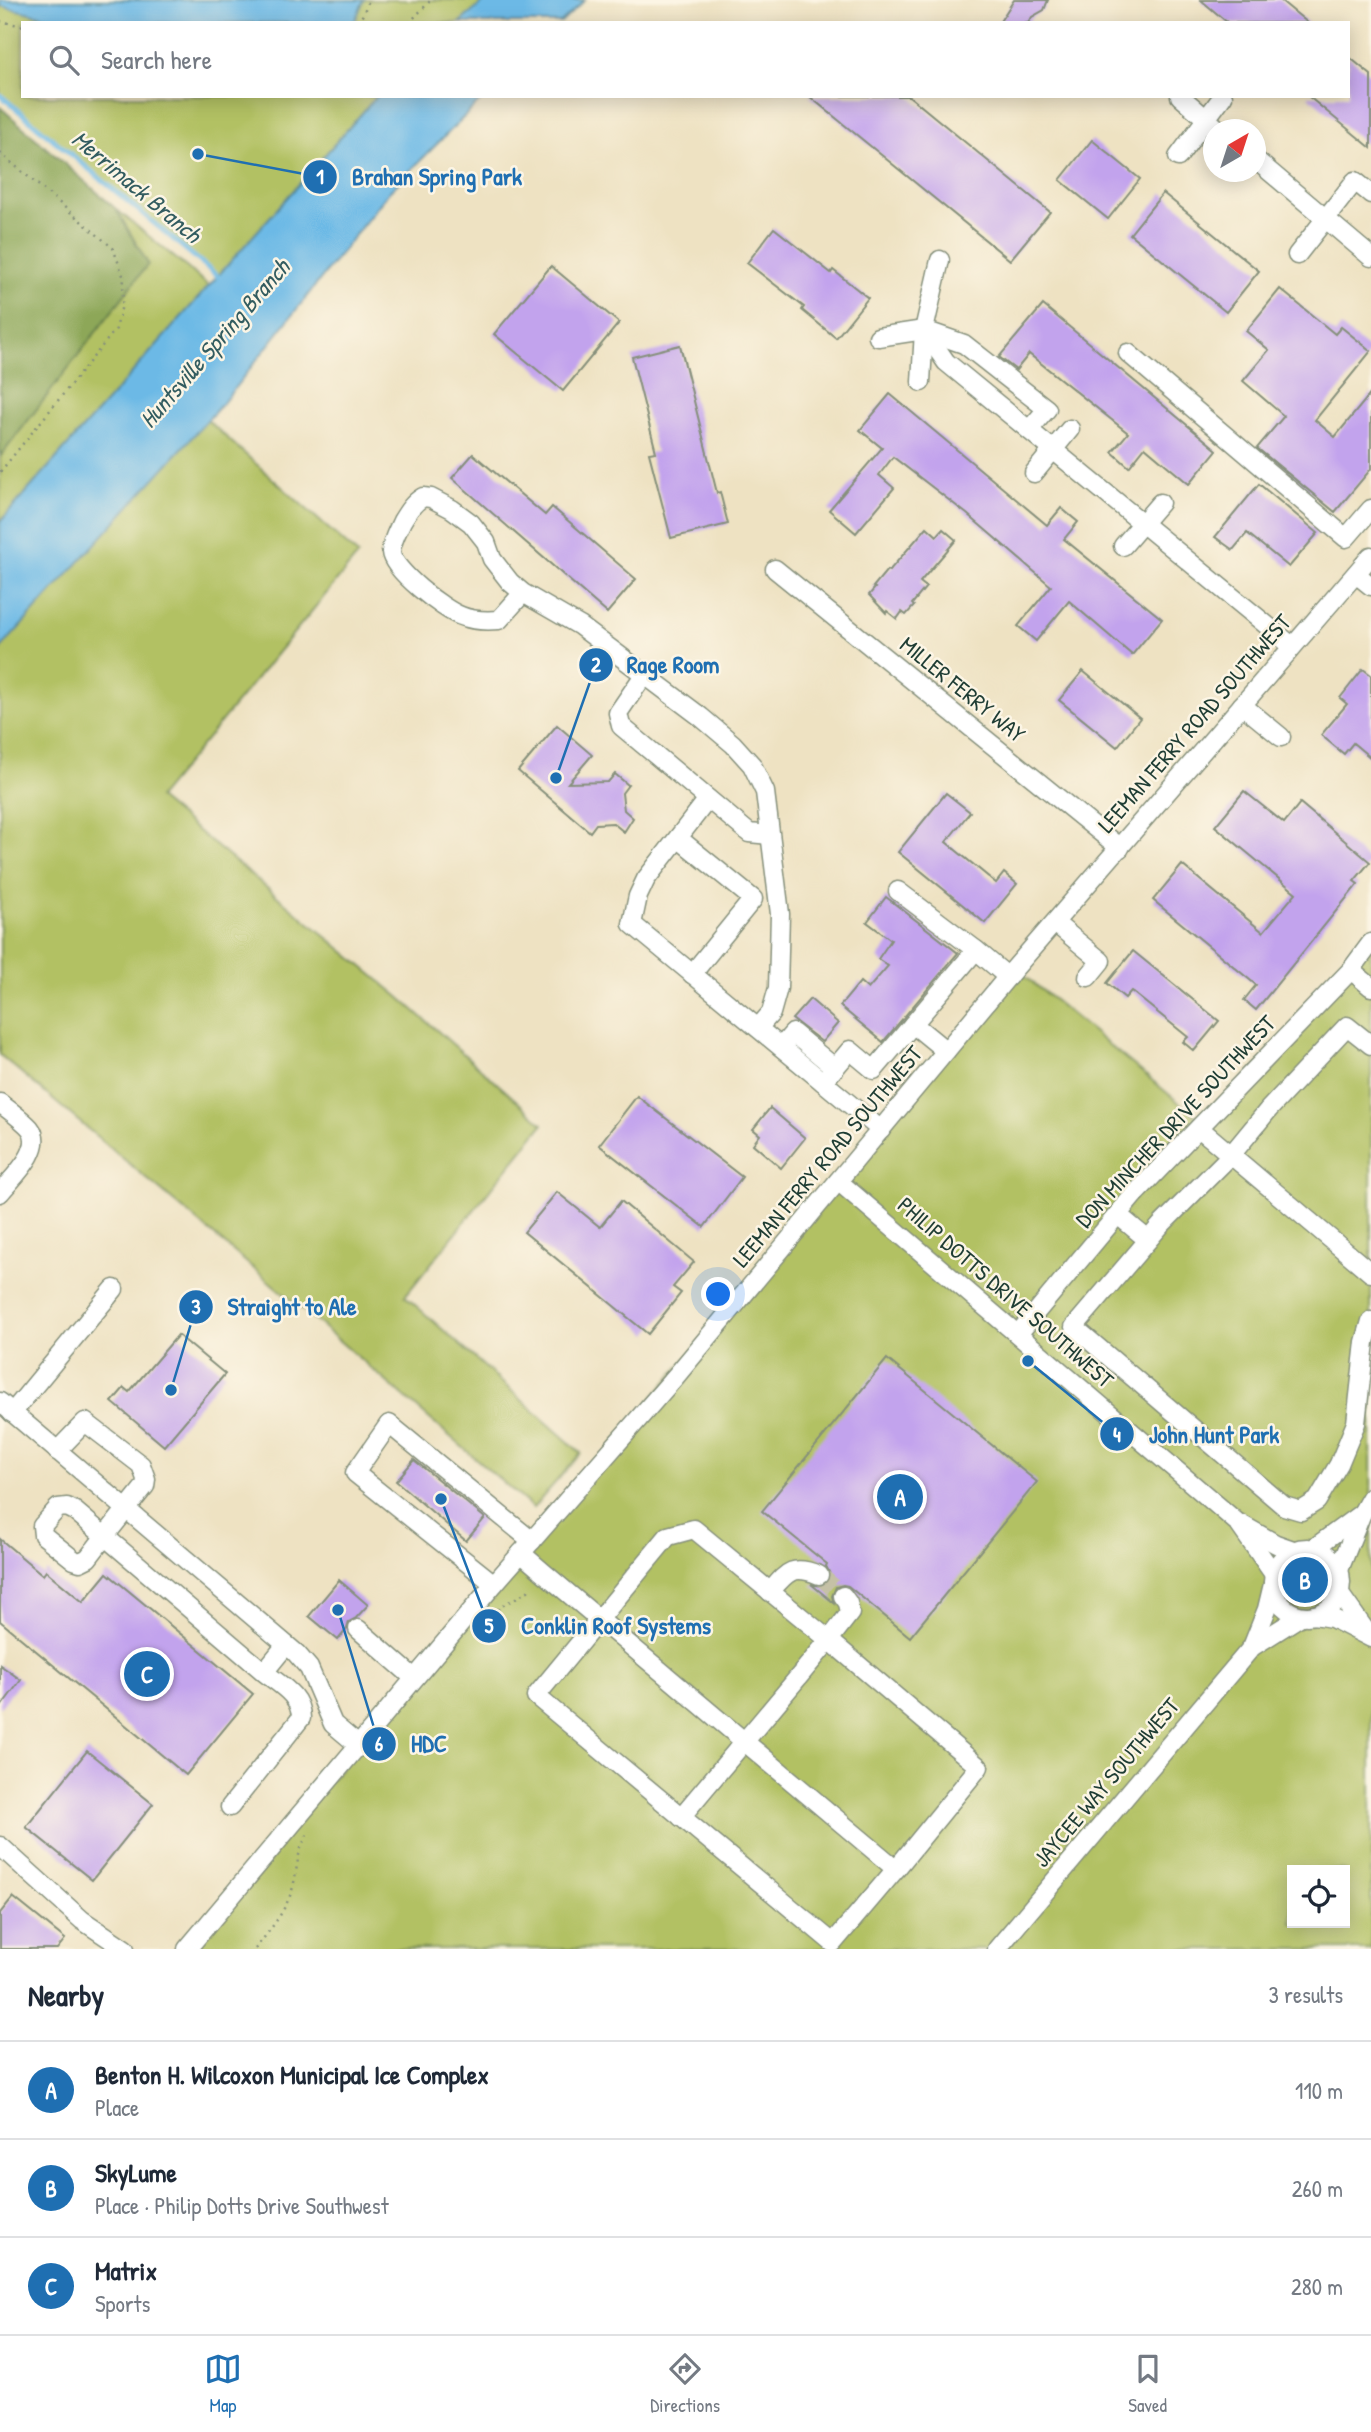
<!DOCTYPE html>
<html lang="en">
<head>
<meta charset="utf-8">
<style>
	:root { --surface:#fff; --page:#f2f2f3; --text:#1f2937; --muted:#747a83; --line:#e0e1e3; --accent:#1f6fb2 }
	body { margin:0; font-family:"Patrick Hand",sans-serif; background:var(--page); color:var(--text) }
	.controls { position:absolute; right:21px; bottom:21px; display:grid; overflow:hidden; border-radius:0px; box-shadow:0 4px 18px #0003 }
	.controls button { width:63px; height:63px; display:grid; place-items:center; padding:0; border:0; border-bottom:2px solid var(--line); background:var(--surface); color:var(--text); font:35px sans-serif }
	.compass { position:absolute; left:1203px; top:119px; width:63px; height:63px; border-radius:50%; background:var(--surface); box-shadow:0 4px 18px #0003; rotate:39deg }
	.you { position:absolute; left:719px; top:1295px; width:24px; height:24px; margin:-18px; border:5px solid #fff; border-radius:50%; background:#1a73e8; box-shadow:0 0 0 10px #1a73e833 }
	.badge { display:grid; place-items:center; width:46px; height:46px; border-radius:50%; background:var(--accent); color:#fff; font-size:23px; font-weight:700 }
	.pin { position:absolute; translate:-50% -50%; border:4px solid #fff; box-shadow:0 2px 7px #0006 }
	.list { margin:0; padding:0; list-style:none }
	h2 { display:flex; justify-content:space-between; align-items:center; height:91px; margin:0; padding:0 28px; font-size:30px }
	h2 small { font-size:23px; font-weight:400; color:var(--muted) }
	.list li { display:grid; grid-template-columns:46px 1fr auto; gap:21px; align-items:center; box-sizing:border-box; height:98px; padding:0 28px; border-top:2px solid var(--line) }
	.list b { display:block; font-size:26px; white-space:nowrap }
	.list p { margin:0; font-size:23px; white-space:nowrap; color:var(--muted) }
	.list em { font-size:23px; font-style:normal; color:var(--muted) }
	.icon { flex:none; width:38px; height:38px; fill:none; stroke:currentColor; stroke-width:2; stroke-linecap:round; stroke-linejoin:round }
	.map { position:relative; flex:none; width:1371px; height:1949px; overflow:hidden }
	.search { position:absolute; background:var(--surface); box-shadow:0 4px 18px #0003; left:21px; right:21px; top:21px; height:77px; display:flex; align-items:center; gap:18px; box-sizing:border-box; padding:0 24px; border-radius:0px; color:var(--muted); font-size:26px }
	.sheet { height:385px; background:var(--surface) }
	nav { display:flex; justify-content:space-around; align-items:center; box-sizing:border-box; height:98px; border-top:2px solid var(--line); background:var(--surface); font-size:19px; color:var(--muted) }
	nav a { display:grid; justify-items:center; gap:4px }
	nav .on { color:var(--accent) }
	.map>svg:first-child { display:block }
	.green { fill:#b2c163; stroke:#687f4c; stroke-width:2; fill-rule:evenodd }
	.forest { fill:#8da759; stroke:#567246; stroke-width:2 }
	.water { fill:#6cb9e6; stroke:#467b8d; stroke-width:2 }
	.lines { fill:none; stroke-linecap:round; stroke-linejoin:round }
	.stream { stroke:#6cb9e6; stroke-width:5 }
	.building { fill:#c2a3ed }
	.minor-tunnel { stroke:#c5c1a6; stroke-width:18; stroke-dasharray:18 9; stroke-linecap:butt }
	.minor-casing { stroke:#86907b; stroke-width:21 }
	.path { stroke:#86907b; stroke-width:2.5; stroke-dasharray:2 5; stroke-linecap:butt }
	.minor { stroke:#fff; stroke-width:18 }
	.labels { text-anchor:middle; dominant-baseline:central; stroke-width:5; stroke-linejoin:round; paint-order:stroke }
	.street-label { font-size:23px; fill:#1f3d34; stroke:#fcf5e5 }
	.water-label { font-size:24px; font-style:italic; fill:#325c60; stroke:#fcf5e5 }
	.leader { fill:none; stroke:#1f6fb2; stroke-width:2.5 }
	.callout-dot { fill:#1f6fb2; stroke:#fcf5e5; stroke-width:2.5 }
	.mark-label { font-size:21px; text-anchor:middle; font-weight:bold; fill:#fff }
	.callout-label { font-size:24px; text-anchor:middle; font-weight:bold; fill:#1f6fb2; stroke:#fcf5e5; stroke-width:5; stroke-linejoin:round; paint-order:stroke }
</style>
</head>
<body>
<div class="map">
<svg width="1371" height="1949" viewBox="0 0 1371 1949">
	<rect width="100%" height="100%" fill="#fcf5e5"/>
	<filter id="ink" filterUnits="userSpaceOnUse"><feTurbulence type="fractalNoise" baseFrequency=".0143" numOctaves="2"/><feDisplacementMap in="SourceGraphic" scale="14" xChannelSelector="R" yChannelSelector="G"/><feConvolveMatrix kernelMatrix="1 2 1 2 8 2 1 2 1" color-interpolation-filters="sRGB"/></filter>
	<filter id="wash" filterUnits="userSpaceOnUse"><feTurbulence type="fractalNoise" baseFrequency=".00686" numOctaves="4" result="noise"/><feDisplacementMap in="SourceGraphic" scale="28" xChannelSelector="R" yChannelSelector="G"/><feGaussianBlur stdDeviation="1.57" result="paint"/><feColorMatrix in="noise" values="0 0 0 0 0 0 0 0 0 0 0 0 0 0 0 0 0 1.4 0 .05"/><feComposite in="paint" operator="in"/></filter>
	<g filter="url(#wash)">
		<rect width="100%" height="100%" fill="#eee2c2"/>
		<g class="green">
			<path d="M0 0H486L459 23H23V96H377L218 276 0 95Z"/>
			<path d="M116 209 209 286 0 522V457L148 264Z"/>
			<path d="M207 420 358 555 158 798 398 996 543 1124 405 1296 581 1453 533 1508 322 1326 0 1055V649Z"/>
			<path d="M1371 943V1949H188L1015 968 1204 1123ZM1292 1870H1345V1923H1292Z"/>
		</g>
		<path class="forest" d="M0 107 116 209 148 264 0 457Z"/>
		<g class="water">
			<path d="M0 0H364L354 23H74L0 6Z"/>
			<path d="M486 0H585L561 23H459Z"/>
			<path d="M377 96H485L389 192 222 404 0 649V522Z"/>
		</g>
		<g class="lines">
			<path class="stream" d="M0 95 221 279"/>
		</g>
		<g id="blocks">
			<g class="building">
				<path d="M1014 0H1048L1044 10 1032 17 1028 23H999Z"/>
				<path d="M1201 0H1280L1308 23H1228Z"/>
				<path d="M1348 56 1371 75V148L1308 96H1348Z"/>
				<path d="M809 96H909L1050 212 1010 260Z"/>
				<path d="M1092 140 1140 179 1108 219 1060 180Z"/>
				<path d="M1163 193 1259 271 1226 312 1130 234Z"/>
				<path d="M774 228 831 273 833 270 868 298 836 338 802 310 804 307 747 263Z"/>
				<path d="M551 266 619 323 563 391 494 334Z"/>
				<path d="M1280 289 1335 334 1341 327 1371 351 1315 420 1335 437 1371 393V469L1335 512 1257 448 1284 416 1243 381 1269 350 1246 331Z"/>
				<path d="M1043 305 1217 450 1189 484 1145 447 1129 467 1112 452 1128 433 1029 354 1016 370 999 357Z"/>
				<path d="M680 345 717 493 720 492 728 524 671 538 649 453 656 452 632 357Z"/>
				<path d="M890 394 1047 525 1061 508 1078 522 1064 539 1162 619 1132 655 1069 601 1036 641 1018 626 1051 586 967 514 893 457 879 475 894 488 856 533 829 510 882 448 860 430Z"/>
				<path d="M473 454 545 515 552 507 636 579 607 613 452 478Z"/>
				<path d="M1259 484 1318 533 1289 567 1247 533 1233 550 1215 537Z"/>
				<path d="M927 527 937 536 943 529 956 540 920 582 926 587 912 604 914 606 906 615 902 612 897 619 887 611 886 613 869 595 875 588 873 587 887 570 889 571Z"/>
				<path d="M1363 669 1371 675V758L1353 743 1344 754 1321 735 1347 704 1340 698Z"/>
				<path d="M1083 671 1140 718 1117 747 1059 700Z"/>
				<path d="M557 725 592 755 568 783 608 782 615 774 628 785 622 793 624 810 633 818 624 832 613 823 596 824 590 832 518 771Z"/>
				<path d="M1244 791 1284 823 1300 803 1370 862 1354 881 1358 884 1256 1010 1244 1000 1256 985 1153 900 1182 865 1263 932 1296 893 1215 826Z"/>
				<path d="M946 793 970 812 946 842 996 883 1004 873 1017 884 985 923 898 852Z"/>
				<path d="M886 897 958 953 883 1042 840 1006 860 982 868 989 888 966 878 959 891 940 867 922Z"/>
				<path d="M1133 951 1219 1021 1194 1051 1183 1042 1188 1037 1131 991 1125 998 1107 983Z"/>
				<path d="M810 999 838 1023 822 1042 792 1019Z"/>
				<path d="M637 1096 742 1177 704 1227 599 1145Z"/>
				<path d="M770 1108 805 1138 781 1168 753 1144 760 1135 753 1129Z"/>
				<path d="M557 1192 600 1227 621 1201 694 1262 673 1287 681 1293 648 1334 524 1232Z"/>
				<path d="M178 1335 225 1374 164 1446 112 1402 124 1388 129 1392Z"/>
				<path d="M887 1359 1037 1482 910 1637 848 1586 843 1585 836 1587 832 1596 834 1603 811 1584 820 1586 827 1583 830 1574 826 1566 827 1564 762 1511Z"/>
				<path d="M414 1460 485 1518 466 1541 396 1481Z"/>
				<path d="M0 1539 43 1575 46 1571 83 1602 107 1573 253 1694 186 1775 0 1621Z"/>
				<path d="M339 1580 368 1605 356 1618 349 1622 347 1629 338 1640 309 1616Z"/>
				<path d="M0 1665 21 1680 0 1708Z"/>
				<path d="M87 1751 153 1804 92 1880 26 1827Z"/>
				<path d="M13 1897 65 1939 57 1949H0V1913Z"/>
			</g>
		</g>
	</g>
	<g filter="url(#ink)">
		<use href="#blocks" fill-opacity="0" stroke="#86907b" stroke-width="2"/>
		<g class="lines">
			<path class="minor-tunnel" d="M819 1575 843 1596"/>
			<defs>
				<g id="minor">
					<path d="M1180 96 1219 130"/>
					<path d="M1178 157 1223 96"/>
					<path d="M1256 160 1371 257"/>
					<path d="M1297 255 1355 181 1371 194"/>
					<path d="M924 330 946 362 1292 646"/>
					<path d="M878 337 924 330 964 344 1047 409 1029 430"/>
					<path d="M1128 353 1346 538 1371 509"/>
					<path d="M921 382 924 330 940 260"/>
					<path d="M1034 473 1070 429"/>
					<path d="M1123 546 1160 503"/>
					<path d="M775 569 1120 848"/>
					<path d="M1356 574 1371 586"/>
					<path d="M523 593 499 620C486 621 473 621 461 616 444 610 392 570 391 552 391 542 398 530 402 521 408 511 413 503 423 497L431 498 452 509 471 523 486 542 492 559 510 582 523 593 580 626 701 717 733 744 752 765 765 792 780 914 778 988 771 1013 758 1028"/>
					<path d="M644 675 618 713 621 726 749 833 770 835"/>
					<path d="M1242 705 1281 737"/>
					<path d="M708 799 646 879 638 896 632 924 881 1130"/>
					<path d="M678 838 753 899 692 974"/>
					<path d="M898 891 976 950 1008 977"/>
					<path d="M1055 923 1101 961 1088 977"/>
					<path d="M1351 970 1371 987"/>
					<path d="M913 1024 946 1051"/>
					<path d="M1371 1045 1347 1026 1269 1109 1231 1155 1161 1225 1074 1327 1284 1506 1301 1511 1317 1501 1339 1464 1356 1423 1365 1342 1371 1321"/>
					<path d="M781 1047 793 1033 835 1068"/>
					<path d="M823 1082 850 1050 874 1070 976 950"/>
					<path d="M0 1103C10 1111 22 1119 30 1128 46 1148 12 1178 0 1193"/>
					<path d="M1199 1128 1371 1273"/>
					<path d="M838 1181 1238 1523 1273 1573"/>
					<path d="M1118 1215 1148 1240"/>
					<path d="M1018 1334 1133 1196 1351 970 1371 943"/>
					<path d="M0 1402 296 1653 309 1668 333 1724 358 1745"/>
					<path d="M12 1413 114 1289"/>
					<path d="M57 1451 85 1422 141 1465 146 1479 145 1486 105 1536 88 1558 80 1562 74 1560 43 1535 42 1526 58 1508 67 1507 75 1511 264 1672 286 1645"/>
					<path d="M1241 1524 1276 1544 1293 1550"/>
					<circle cx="1307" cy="1582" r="34"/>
					<path d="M1314 1548 1362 1513"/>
					<path d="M521 1553 543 1572 896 1869 979 1767 829 1640C780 1700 730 1758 681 1817"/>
					<path d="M1339 1570 1362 1513 1371 1497"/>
					<path d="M494 1584 355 1473 389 1424 532 1541"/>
					<path d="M770 1592C787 1572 792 1564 819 1575"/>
					<path d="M1339 1593 1368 1634"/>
					<path d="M843 1596 848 1603 850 1613 829 1640 694 1529 668 1536 536 1696 833 1943 896 1869"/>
					<path d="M1314 1615 1332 1618 1371 1638"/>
					<path d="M358 1629 414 1678"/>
					<path d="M1252 1647 1267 1609 1273 1584"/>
					<path d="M230 1807 301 1718C301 1695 280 1685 264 1672"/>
					<path d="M0 1846 82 1920 125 1949"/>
					<path d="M187 1949 494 1584 676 1376 1015 968 1371 556"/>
					<path d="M997 1949 1252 1647 1301 1616"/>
				</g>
			</defs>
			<use href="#minor" class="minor-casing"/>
			<g class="path">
				<path d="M0 21 23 26"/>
				<path d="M359 23 369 0"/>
				<path d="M409 23 431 0"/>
				<path d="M0 153 113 248 124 278 122 305 116 329 0 472"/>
				<path d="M488 1620 500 1607 528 1591 531 1586"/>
				<path d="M255 1949C270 1930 286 1911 293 1887 298 1867 296 1853 308 1834"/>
			</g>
			<use href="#minor" class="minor"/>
		</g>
	</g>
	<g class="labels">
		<g class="street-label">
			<text transform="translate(963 689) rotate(39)">MILLER FERRY WAY</text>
			<text transform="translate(1194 723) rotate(-49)">LEEMAN FERRY ROAD SOUTHWEST</text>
			<text transform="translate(1175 1121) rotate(-47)">DON MINCHER DRIVE SOUTHWEST</text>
			<text transform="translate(827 1156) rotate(-50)">LEEMAN FERRY ROAD SOUTHWEST</text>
			<text transform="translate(1006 1292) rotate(41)">PHILIP DOTTS DRIVE SOUTHWEST</text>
			<text transform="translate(1106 1782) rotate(-50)">JAYCEE WAY SOUTHWEST</text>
		</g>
		<g class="water-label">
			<text transform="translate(137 186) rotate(40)">Merrimack Branch</text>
			<text transform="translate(214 343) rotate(-49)">Huntsville Spring Branch</text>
		</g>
	</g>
	<path class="leader" d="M198 154L320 177M556 778L596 665M171 1390L196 1307M1028 1361L1117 1434M441 1499L489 1626M338 1610L379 1744"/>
	<g class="callout-dot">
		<circle cx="198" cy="154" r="7"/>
		<circle cx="556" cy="778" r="7"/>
		<circle cx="171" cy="1390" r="7"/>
		<circle cx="1028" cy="1361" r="7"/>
		<circle cx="441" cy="1499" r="7"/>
		<circle cx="338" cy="1610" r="7"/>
		<circle cx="320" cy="177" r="18"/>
		<circle cx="596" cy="665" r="18"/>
		<circle cx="196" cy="1307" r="18"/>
		<circle cx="1117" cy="1434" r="18"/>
		<circle cx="489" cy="1626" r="18"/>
		<circle cx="379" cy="1744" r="18"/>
	</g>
	<g class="mark-label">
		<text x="320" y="184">1</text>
		<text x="596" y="672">2</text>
		<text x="196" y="1314">3</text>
		<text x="1117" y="1442">4</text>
		<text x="489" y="1633">5</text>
		<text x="379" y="1751">6</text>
	</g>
	<g class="callout-label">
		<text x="437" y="185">Brahan Spring Park</text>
		<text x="673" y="673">Rage Room</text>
		<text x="292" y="1315">Straight to Ale</text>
		<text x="1214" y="1443">John Hunt Park</text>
		<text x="616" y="1634">Conklin Roof Systems</text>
		<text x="429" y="1752">HDC</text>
	</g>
</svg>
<div class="controls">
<button><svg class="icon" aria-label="locate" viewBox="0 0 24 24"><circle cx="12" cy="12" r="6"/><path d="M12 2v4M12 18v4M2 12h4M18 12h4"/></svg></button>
</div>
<svg class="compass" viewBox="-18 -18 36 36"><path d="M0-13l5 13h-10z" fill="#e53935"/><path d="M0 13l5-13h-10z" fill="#747a83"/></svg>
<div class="you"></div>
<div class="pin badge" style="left:900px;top:1497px">A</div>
<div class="pin badge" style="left:1305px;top:1580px">B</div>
<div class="pin badge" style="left:147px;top:1674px">C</div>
<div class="search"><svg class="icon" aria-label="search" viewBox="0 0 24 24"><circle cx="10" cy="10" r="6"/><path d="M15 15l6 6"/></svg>Search here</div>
</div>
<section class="sheet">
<h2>Nearby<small>3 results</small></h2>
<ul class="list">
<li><span class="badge">A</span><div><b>Benton H. Wilcoxon Municipal Ice Complex</b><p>Place</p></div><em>110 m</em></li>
<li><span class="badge">B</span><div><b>SkyLume</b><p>Place · Philip Dotts Drive Southwest</p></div><em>260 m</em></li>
<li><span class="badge">C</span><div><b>Matrix</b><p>Sports</p></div><em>280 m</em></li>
</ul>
</section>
<nav>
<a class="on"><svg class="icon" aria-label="map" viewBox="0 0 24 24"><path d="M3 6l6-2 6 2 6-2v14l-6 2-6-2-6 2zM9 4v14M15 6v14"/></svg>Map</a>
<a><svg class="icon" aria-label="directions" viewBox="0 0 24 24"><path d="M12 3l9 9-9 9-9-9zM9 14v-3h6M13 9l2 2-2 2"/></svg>Directions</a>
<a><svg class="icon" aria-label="saved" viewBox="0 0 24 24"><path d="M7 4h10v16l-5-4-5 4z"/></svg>Saved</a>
</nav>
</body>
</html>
